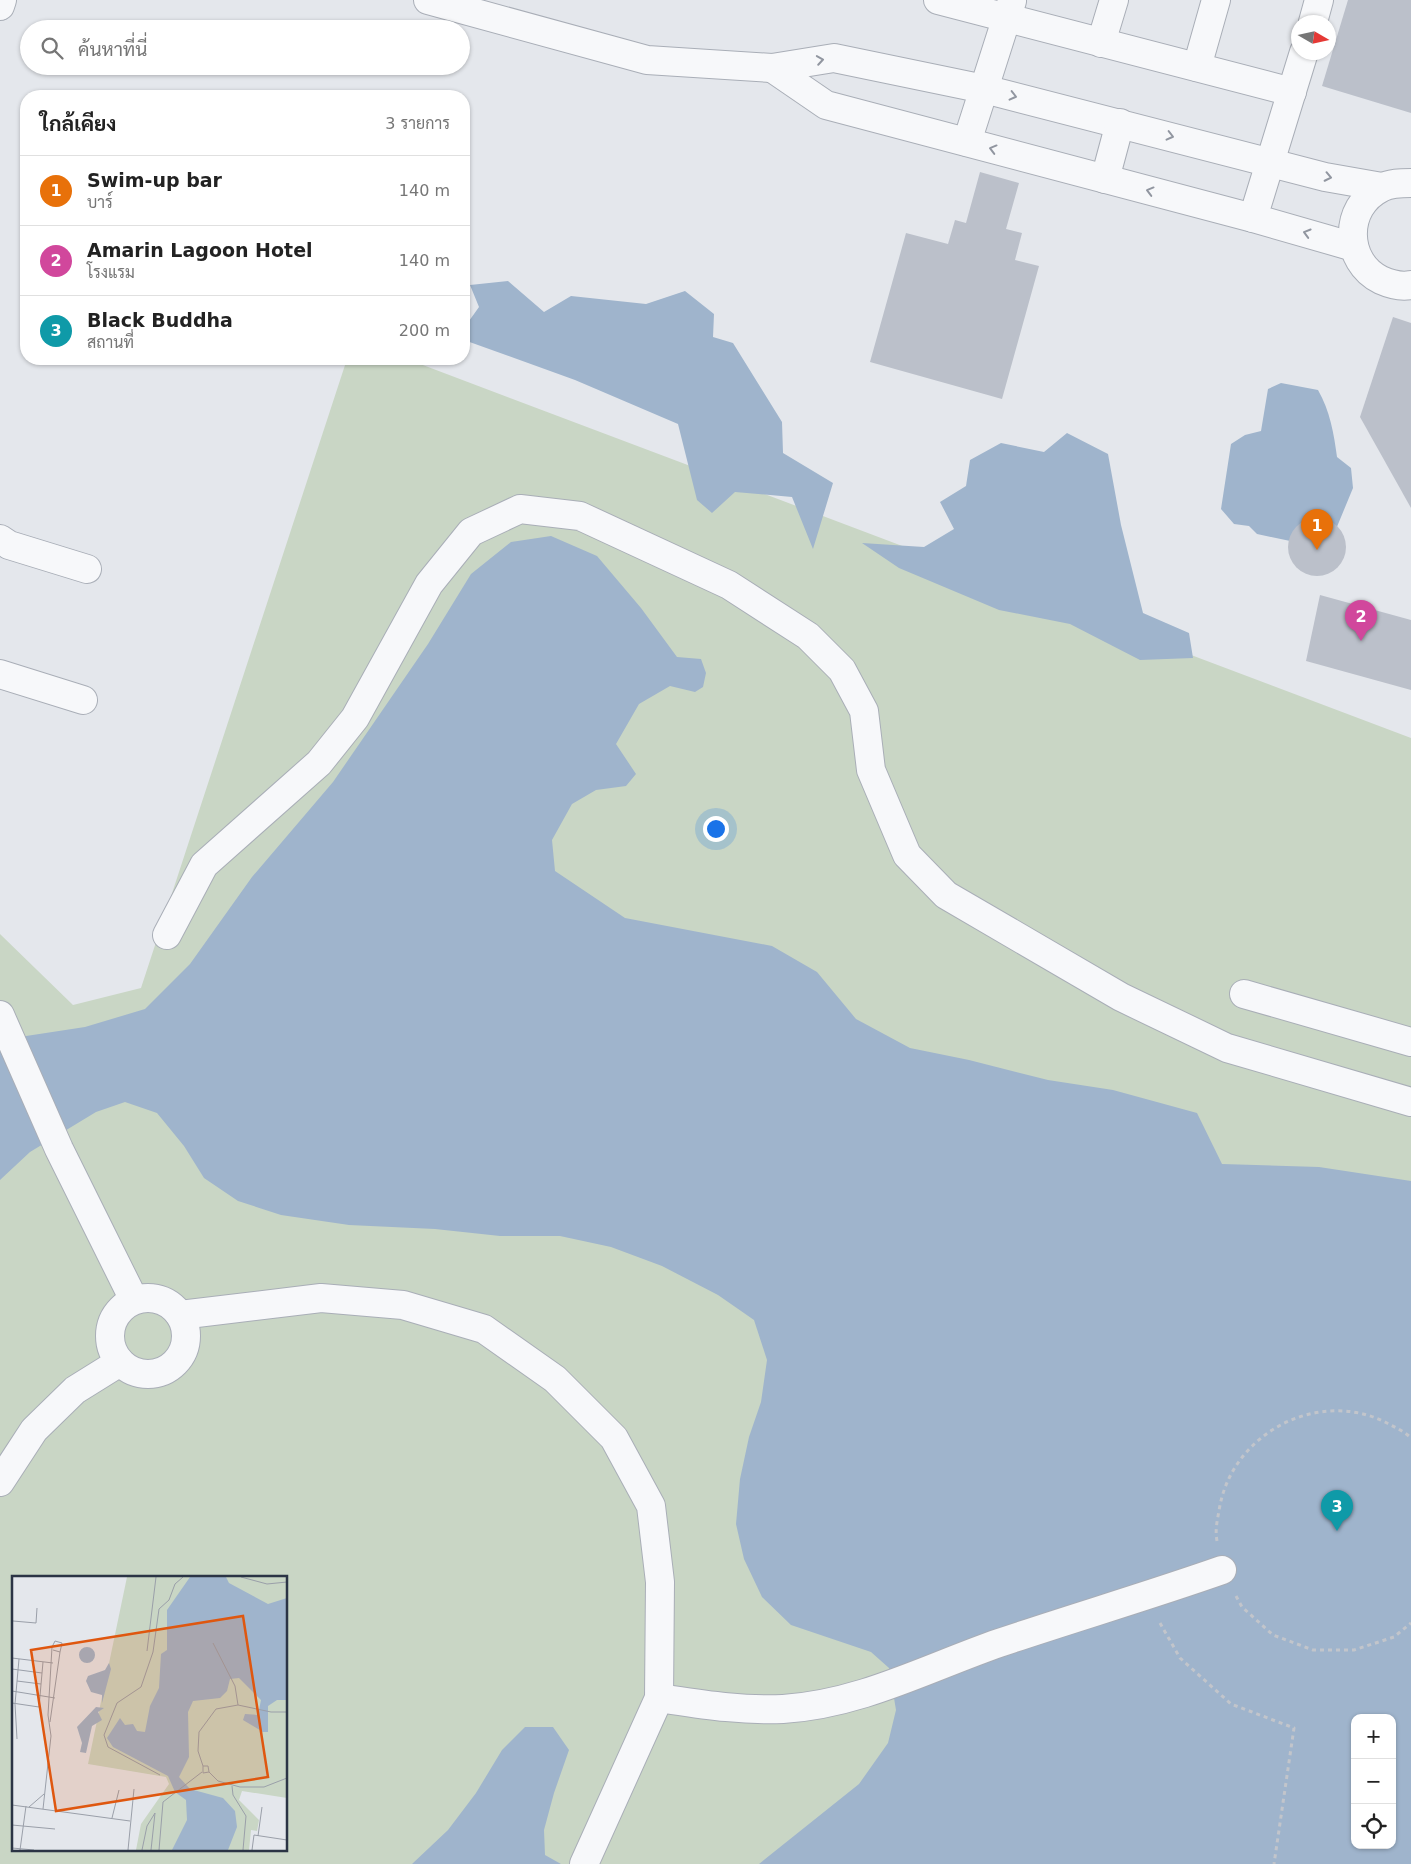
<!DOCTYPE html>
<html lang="th">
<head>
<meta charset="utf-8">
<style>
	:root { --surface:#fff; --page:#f2f2f2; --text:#222; --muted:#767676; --line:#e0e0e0; --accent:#db2777 }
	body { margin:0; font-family:"DejaVu Sans",Sarabun,sans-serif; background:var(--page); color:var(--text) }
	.controls { position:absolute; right:15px; bottom:15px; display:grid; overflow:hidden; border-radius:10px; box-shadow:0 1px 4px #0004 }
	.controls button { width:45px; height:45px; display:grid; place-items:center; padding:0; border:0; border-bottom:1px solid var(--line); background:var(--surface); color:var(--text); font:25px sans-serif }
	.compass { position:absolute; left:1291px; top:15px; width:45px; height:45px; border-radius:50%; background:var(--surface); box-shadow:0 1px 4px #0004; rotate:99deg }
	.you { position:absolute; left:715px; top:828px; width:18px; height:18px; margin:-12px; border:4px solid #fff; border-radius:50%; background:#1a73e8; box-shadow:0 0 0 8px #1a73e833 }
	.badge { display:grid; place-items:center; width:32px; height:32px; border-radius:50%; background:var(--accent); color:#fff; font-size:16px; font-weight:700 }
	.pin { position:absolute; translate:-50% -41px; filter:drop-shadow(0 1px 2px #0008) }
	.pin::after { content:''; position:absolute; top:26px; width:18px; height:15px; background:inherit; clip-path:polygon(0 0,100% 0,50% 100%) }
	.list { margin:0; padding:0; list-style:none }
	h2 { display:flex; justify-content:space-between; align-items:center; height:65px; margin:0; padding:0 20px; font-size:21px }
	h2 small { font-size:16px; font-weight:400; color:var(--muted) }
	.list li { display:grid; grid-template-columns:32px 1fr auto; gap:15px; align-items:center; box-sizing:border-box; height:70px; padding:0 20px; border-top:1px solid var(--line) }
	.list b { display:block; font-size:19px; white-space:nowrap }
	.list p { margin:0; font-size:16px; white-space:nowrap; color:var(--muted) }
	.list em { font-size:16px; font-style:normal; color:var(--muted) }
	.icon { flex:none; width:28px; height:28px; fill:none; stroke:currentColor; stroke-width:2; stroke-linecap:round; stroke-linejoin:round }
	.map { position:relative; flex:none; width:1411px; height:1864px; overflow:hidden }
	.search { position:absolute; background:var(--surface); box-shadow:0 1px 4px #0004; left:20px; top:20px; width:450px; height:55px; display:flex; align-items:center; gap:12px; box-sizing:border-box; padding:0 18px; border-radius:28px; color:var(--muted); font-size:19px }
	.panel { position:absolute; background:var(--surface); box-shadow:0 1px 4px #0004; left:20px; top:90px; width:450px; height:275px; border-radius:20px }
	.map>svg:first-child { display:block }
	.green { fill:#c9d6c5; fill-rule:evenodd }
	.water { fill:#9fb4cc; fill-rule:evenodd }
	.building { fill:#bbc0ca }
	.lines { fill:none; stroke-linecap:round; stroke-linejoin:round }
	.minor-casing { stroke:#a9aeb7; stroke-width:30 }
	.path { stroke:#c2c5cb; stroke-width:3; stroke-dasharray:4 4; stroke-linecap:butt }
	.minor { stroke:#f7f8fa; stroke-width:28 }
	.oneway { stroke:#9196a0 }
	.inset-road { fill:none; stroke:#9a9fa9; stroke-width:1 }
	.view { fill:#df570f; fill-opacity:0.15; stroke:#df570f; stroke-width:2.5 }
	.inset-edge { fill:none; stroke:#2b3445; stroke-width:2.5 }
</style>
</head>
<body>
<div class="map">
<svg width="1411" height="1864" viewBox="0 0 1411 1864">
	<rect width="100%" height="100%" fill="#e4e7ec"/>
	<path class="green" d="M347 359H407L1411 738V1864H0V934L73 1005 141 988ZM14 1578H286V1850H14ZM1355 1718H1392V1845H1355Z"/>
	<g class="water">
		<path d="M508 281 544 312 571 296 646 304 685 291 714 314 713 337 733 343 782 422 783 453 833 483 813 549 792 497 735 492 712 513 697 500 678 424 575 380 464 340V328L479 307 470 285Z"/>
		<path d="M1281 383 1318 390C1330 411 1334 434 1337 457L1351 468 1353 488 1334 534 1314 546 1257 534 1249 526 1234 524 1221 509 1231 444 1245 435 1261 431 1268 389Z"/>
		<path d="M1067 433 1108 454 1121 525 1143 613 1189 633 1193 658 1140 660 1070 624 999 610 899 568 862 543 924 547 954 529 940 502 966 486 970 460 1001 443 1044 452Z"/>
		<path d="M551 536 597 556 641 608 677 657 701 659 706 673 703 687 695 692 670 686 639 704 616 744 636 774 626 786 596 790 572 804 552 840 555 871 625 918 772 946 817 972 856 1019 910 1048 969 1060 1048 1080 1113 1090 1197 1113 1222 1164 1319 1167 1411 1181V1864H759L859 1784 888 1743 896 1710 889 1668 871 1652 791 1625 762 1597 744 1559 736 1524 740 1479 749 1437 761 1402 767 1360 754 1320 718 1295 662 1266 611 1247 560 1236H500L435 1229 349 1225 281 1215 238 1201 204 1178 184 1146 157 1113 125 1102 96 1112 30 1152 0 1180V1040L85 1027 145 1009 190 964 252 877 333 782 428 644 471 574 511 542ZM1355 1718H1392V1845H1355Z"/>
		<path d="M525 1727H553L569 1750 554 1793 544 1830 545 1855 561 1864H412L448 1830 476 1793 502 1750Z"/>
	</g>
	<g class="building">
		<path d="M1348 0H1411V113L1322 86Z"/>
		<path d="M980 172 1019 183 1006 229 1022 233 1015 260 1039 266 1002 399 870 362 906 233 948 244 955 220 966 223Z"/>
		<path d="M1393 317 1411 323V508L1360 417Z"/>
		<circle cx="1317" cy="547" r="29"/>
		<path d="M1320 595 1411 620V690L1306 661Z"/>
	</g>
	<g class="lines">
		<defs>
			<g id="minor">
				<path d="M428 0 647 60 772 68 834 58 984 89 1325 177 1382 187"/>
				<path d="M938 0 1292 92"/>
				<path d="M0 6 2 0"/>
				<path d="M1313 22 1319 0"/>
				<path d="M1101 43 1114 0"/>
				<path d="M1197 67 1216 0"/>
				<path d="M772 68 826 105 1253 218 1354 247"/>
				<path d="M967 142 1012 1"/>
				<path d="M1105 179 1120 123"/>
				<path d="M1411 183C1401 183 1390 183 1381 188 1343 207 1344 262 1381 280 1390 284 1401 287 1411 285"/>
				<path d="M1253 218 1304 52"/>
				<path d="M0 539 9 545 87 569"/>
				<path d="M0 674 83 700"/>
				<path d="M167 935 204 865 319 763 355 718 429 584 471 532 520 509 580 516 729 585 808 636 842 670 864 711 871 770 907 855 946 895 1121 997 1227 1048 1411 1102"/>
				<path d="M1244 994 1411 1042"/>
				<path d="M0 1015 59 1149 134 1300"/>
				<circle cx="148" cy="1336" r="38"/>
				<path d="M180 1315 321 1298 403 1305 484 1329 555 1379 614 1438 651 1506 660 1582 659 1698 584 1864"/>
				<path d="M0 1482 34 1430 75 1390 120 1362"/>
				<path d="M659 1698C700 1704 741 1711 783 1709 861 1704 927 1668 999 1643 1073 1618 1148 1596 1222 1570"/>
			</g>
		</defs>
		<use href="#minor" class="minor-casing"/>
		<g class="path">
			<path d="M1217 1541C1215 1531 1217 1521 1219 1511 1230 1435 1316 1388 1385 1422 1394 1427 1404 1431 1411 1438"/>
			<path d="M1236 1596 1242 1607 1273 1635 1313 1650H1354L1394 1637 1411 1623"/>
			<path d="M1160 1623 1180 1658 1231 1704 1294 1728 1274 1864"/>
		</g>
		<use href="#minor" class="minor"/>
	</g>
	<defs><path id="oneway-chevron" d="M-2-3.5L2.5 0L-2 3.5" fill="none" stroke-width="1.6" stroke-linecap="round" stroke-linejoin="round" transform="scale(1.25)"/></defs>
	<g class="oneway">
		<use href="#oneway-chevron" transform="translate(820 60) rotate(-9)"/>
		<use href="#oneway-chevron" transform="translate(1013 96) rotate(14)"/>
		<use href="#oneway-chevron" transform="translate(1170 136) rotate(14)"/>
		<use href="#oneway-chevron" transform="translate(993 149) rotate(-165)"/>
		<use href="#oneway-chevron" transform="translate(1328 177) rotate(12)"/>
		<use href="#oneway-chevron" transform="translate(1150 191) rotate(-165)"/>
		<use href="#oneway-chevron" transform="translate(1307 233) rotate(-164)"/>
	</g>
	<g transform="translate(12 1576)">
		<rect width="275" height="275" fill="#e4e7ec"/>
		<path d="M115 1H275V222L230 215 227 224 247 244 245 255 239 254 237 274H124L129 248 157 208 154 201 76 188Z" fill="#c9d6c5"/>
		<path d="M178 1H214L217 7 256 28 275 22V124H265L256 130V156H251L231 144 233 138 246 139 249 124 227 102 218 103 215 115 208 122 181 125 176 136 177 181 167 201 178 213 211 222 223 235 225 251 216 274H160L175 244 174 224 163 216 156 200 101 171 95 162 108 142 113 149 121 148 125 155 133 156 138 130 147 112 149 78 155 74V34ZM67 79a8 8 0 1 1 16 0a8 8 0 1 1-16 0ZM97 87 99 93 90 127V119L79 116 74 105 76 100 93 94ZM84 131 92 132 86 136 90 144 80 150 74 177 68 176 70 167 65 151Z" fill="#9fb4cc"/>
		<path class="inset-road" d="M229 1 255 8 275 6M1 45 24 47 25 32M201 67 223 110 226 129M135 75 144 1M0 82 41 87M0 93 30 97M5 105 29 108M0 115 43 122M0 127 27 131 31 86M38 146 48 76M5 163 3 128 7 83M191 190 186 175 187 156 204 133 226 129 259 136H275M197 196 191 197V190H196L197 196 206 205 228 211H252L275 202M148 199 96 171 92 159 105 127 129 111 141 76 147 33 157 24 163 8 171 1M220 210 221 219 234 240 231 274M0 229 118 245M17 231 32 218M31 233 39 160 36 139 40 71 43 65 50 67 48 76 41 74M100 242 107 214M0 249 43 253M246 260 250 231M0 272 22 274M8 274 14 230M116 274 122 213M130 274 135 250 143 237 139 274M147 274 151 226 190 196M240 274 242 259 275 264"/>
		<path class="view" d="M231 40 256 201 44 235 19 74Z"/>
		<rect width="275" height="275" class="inset-edge"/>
	</g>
</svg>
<div class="controls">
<button>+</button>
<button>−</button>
<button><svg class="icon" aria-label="locate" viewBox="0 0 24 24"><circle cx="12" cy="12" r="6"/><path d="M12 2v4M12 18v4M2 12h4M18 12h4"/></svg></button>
</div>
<svg class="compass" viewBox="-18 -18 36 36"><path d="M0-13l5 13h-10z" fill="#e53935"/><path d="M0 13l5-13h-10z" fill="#767676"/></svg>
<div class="you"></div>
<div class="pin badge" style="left:1317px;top:550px;background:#e8710a">1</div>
<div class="pin badge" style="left:1361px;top:641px;background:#d1479c">2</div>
<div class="pin badge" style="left:1337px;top:1531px;background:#0f9aa8">3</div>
<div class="search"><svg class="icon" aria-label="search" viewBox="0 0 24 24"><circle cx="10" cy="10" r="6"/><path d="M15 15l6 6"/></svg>ค้นหาที่นี่</div>
<section class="panel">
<h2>ใกล้เคียง<small>3 รายการ</small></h2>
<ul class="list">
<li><span class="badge" style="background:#e8710a">1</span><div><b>Swim-up bar</b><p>บาร์</p></div><em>140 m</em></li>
<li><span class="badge" style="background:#d1479c">2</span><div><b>Amarin Lagoon Hotel</b><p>โรงแรม</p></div><em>140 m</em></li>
<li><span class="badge" style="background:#0f9aa8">3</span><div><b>Black Buddha</b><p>สถานที่</p></div><em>200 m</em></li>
</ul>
</section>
</div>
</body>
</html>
